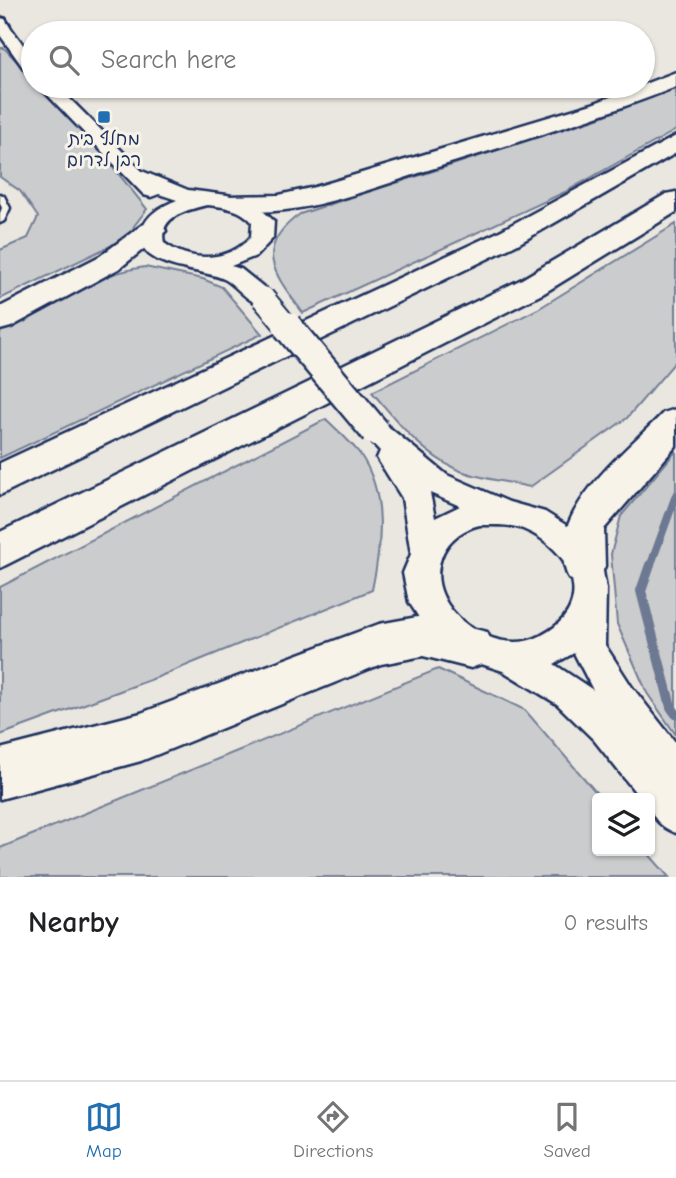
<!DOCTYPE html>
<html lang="en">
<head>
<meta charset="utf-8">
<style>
	:root { --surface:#fff; --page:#f2f2f2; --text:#202124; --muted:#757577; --line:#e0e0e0; --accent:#1f6fb2 }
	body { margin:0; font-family:"Comic Neue","Playpen Sans Hebrew",sans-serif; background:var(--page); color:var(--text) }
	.controls { position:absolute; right:21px; bottom:21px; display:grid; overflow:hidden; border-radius:7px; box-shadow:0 2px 5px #0004 }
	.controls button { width:63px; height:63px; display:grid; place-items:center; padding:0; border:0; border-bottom:2px solid var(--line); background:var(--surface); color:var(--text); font:35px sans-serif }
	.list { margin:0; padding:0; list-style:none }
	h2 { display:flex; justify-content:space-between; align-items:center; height:91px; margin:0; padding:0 28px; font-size:30px }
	h2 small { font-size:23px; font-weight:400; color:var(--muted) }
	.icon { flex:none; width:38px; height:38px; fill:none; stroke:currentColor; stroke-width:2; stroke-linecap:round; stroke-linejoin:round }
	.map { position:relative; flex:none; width:676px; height:877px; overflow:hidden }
	.search { position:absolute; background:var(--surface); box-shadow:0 2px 5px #0004; left:21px; right:21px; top:21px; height:77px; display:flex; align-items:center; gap:18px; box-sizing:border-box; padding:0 24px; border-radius:38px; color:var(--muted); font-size:26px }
	.sheet { height:203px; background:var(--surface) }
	nav { display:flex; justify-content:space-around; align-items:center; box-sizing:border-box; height:98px; border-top:2px solid var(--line); background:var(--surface); font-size:19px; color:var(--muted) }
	nav a { display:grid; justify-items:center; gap:4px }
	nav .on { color:var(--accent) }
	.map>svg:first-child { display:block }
	.green { fill:#cbcccd; stroke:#737e96; stroke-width:2 }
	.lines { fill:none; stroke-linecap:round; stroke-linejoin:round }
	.stream-far1 { stroke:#6d7892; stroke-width:8 }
	.stream { stroke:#6d7892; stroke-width:10 }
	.service-casing { stroke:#1b2f5e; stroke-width:5 }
	.tertiary-casing { stroke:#1b2f5e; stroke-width:6 }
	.secondary-casing { stroke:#1b2f5e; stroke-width:5 }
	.motorway-casing { stroke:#1b2f5e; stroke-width:5 }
	.service { fill:#f7f3e8; fill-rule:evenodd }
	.tertiary { fill:#f7f3e8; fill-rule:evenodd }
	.secondary { fill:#f7f3e8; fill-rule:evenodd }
	.motorway { fill:#f7f3e8; fill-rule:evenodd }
	.secondary-bridge-far1-casing { stroke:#1b2f5e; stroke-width:26; stroke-linecap:butt }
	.secondary-bridge-casing { stroke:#1b2f5e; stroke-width:33; stroke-linecap:butt }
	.secondary-bridge-far1 { stroke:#f7f3e8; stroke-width:22 }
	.secondary-bridge { stroke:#f7f3e8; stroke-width:28 }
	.poi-dot { fill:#1f6fb2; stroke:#f7f3e8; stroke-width:2.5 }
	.labels { text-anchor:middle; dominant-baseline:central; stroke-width:6; stroke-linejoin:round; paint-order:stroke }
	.far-poi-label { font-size:18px; fill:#1b2f5e; stroke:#f7f3e8 }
</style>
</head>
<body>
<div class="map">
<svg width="676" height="877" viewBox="0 0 676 877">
	<rect width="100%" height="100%" fill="#eae7e0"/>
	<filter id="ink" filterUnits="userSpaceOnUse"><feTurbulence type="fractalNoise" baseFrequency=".0143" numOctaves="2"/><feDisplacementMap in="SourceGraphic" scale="14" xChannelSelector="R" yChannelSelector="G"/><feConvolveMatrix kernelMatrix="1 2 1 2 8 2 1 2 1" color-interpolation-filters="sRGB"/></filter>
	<g filter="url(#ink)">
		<g class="green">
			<path d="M0 48H4L33 78V86H40L88 136 147 209 134 226 131 236 0 299V250L28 238 38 217 20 191 0 177Z"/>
			<path d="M676 87V130L669 134 565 192 303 313C276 276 251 249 300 214L598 118Z"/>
			<path d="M676 224V361L627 418 530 487C506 481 478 479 456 469 420 452 397 421 372 392L538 309Z"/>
			<path d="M145 267 203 279 222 287 262 334 0 458V329C45 307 94 273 145 267Z"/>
			<path d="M326 419C337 430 351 442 360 454 388 494 381 547 372 590L158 677 0 735V587Z"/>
			<path d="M676 451V735L647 693 617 624 611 554 621 516Z"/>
			<path d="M438 669 525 710 601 798H597V851H646L669 877H0V848Z"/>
		</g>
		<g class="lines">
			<path class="stream-far1" d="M650 567 676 495"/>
			<path class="stream" d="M650 565 641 591 671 707 676 714"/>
			<defs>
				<path id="service" d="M0 194 4 196 10 208 4 221 0 223V213L2 208 0 203Z"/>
				<path id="tertiary" d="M0 18 5 19 14 34 12 37 0 34Z"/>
				<g id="secondary">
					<path d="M7 29 13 31 33 58V74L27 73 0 35 1 31Z"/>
					<path d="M39 86H57L142 171 188 190 227 195 254 203 274 221 273 238 256 256 231 266 241 269 271 293 275 298 271 303C251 309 242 290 226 280 206 268 132 270 142 231 146 214 162 206 177 200L159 194 151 197 144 195ZM207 205C224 207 240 208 252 222L251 237C228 262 191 263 164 243 158 217 186 210 207 205Z"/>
					<path d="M375 421 385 424 447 475 509 502 545 512 577 532 590 545 603 571 606 589 605 645 632 687 676 743V833C659 826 650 817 650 798H640L594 740 557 704 503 671 460 657 432 638 409 602 403 573 411 554 402 498 377 458 380 451 361 431 365 424ZM430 493 460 506 435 518ZM480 525C494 525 509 524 523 529 573 549 598 607 540 636 495 660 423 608 441 558 447 541 462 529 480 525ZM574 653 593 690 554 664Z"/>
				</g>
				<g id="motorway">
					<path d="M676 72V87C600 117 522 141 444 165 381 184 293 224 227 208L223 202 227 196 279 195 315 187 592 104Z"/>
					<path d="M676 136V153L516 245 0 495V463L496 233Z"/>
					<path d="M676 192V212L544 293 0 568V532L522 279 666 194Z"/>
					<path d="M152 222 162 225 166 231 120 268 11 327 0 330V307L100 256 142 225Z"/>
					<path d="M676 409V446L604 529 605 566 599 579 584 584 569 579C539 516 625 453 663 413Z"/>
					<path d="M423 616 487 632 494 647 487 662 471 668 423 656 381 664 141 761 0 799V749L141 713 379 624Z"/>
				</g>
			</defs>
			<use href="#service" class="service-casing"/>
			<use href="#tertiary" class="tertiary-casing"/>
			<use href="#secondary" class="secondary-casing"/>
			<use href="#motorway" class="motorway-casing"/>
			<use href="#service" class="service"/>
			<use href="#tertiary" class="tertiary"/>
			<use href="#secondary" class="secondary"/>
			<use href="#motorway" class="motorway"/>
			<defs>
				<path id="secondary-bridge-far1" d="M263 298 288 328"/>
				<path id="secondary-bridge" d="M287 326 375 431"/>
			</defs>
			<use href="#secondary-bridge-far1" class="secondary-bridge-far1-casing"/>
			<use href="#secondary-bridge" class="secondary-bridge-casing"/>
			<use href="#secondary-bridge-far1" class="secondary-bridge-far1"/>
			<use href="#secondary-bridge" class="secondary-bridge"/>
		</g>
	</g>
	<rect class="poi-dot" x="97" y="110" width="14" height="14" rx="3.5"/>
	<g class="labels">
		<g class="far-poi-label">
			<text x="104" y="139">מחלף בית<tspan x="104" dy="21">רבן לדרום</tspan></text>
		</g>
	</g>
</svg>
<div class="controls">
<button><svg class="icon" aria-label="layers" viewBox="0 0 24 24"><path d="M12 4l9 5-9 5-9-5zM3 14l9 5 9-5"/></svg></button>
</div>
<div class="search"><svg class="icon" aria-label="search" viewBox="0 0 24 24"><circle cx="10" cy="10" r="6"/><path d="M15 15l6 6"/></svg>Search here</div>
</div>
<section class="sheet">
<h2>Nearby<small>0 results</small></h2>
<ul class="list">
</ul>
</section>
<nav>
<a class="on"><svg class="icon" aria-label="map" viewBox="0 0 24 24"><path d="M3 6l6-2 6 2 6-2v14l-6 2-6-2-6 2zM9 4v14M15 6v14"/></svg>Map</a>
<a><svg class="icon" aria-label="directions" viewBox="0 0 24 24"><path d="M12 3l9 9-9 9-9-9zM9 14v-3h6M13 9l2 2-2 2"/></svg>Directions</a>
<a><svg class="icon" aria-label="saved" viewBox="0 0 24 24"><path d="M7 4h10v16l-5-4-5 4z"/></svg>Saved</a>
</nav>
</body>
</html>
